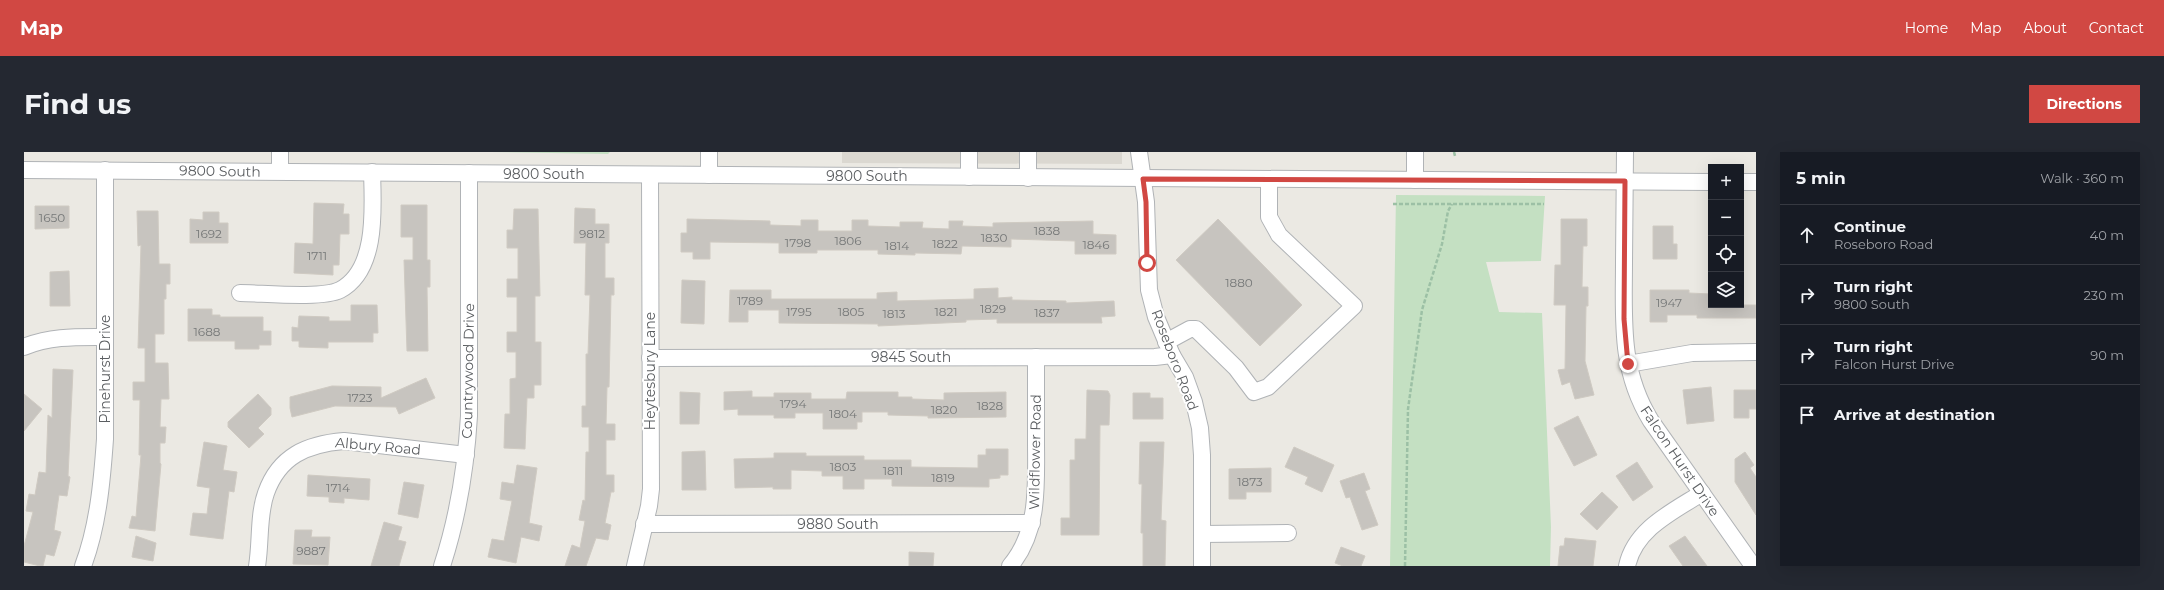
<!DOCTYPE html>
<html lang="en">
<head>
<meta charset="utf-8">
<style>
	:root { --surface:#171b24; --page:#242831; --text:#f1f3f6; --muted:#9ea1a6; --line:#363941; --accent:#d14843 }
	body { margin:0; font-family:Montserrat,sans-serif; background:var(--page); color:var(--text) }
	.controls { position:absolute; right:12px; top:12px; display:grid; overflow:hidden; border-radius:0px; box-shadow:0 4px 16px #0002 }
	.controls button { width:36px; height:36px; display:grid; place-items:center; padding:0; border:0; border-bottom:1px solid var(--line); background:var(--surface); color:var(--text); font:20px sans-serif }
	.stop { position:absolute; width:12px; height:12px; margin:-9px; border:3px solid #d14843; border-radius:50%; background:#fff }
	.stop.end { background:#d14843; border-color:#fff; box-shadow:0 1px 4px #0008 }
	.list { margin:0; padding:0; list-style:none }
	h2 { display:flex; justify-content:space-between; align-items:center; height:52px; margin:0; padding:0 16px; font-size:17px }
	h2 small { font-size:13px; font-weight:400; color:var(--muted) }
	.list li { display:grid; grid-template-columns:26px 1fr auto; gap:12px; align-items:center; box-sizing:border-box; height:60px; padding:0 16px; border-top:1px solid var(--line) }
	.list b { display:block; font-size:15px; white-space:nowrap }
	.list p { margin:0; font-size:13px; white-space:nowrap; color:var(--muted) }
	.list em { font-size:13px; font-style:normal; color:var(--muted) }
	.icon { flex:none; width:22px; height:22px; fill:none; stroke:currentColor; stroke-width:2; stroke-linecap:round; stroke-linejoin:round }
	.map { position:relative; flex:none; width:1732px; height:414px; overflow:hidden; border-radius:0px }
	header { display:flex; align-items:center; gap:24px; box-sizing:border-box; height:56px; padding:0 20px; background:var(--accent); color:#fff }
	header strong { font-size:19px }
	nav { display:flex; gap:22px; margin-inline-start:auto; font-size:14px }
	.intro { display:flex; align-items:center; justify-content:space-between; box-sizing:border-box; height:96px; padding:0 24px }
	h1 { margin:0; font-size:28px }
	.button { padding:10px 18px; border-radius:0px; background:var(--accent); color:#fff; font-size:14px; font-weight:700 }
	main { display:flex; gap:24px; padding:0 24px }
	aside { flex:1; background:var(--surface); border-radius:0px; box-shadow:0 4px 16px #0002 }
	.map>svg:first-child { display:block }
	.education { fill:#dbd8d1 }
	.green { fill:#c4e0c2 }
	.building { fill:#c7c4bf; stroke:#cfcac2 }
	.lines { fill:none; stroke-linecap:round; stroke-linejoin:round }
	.minor-casing { stroke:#b0b3b6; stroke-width:18 }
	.path { stroke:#9cc0a5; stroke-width:2.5; stroke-dasharray:4 2; stroke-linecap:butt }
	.minor { stroke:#fff; stroke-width:16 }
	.route { stroke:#d14843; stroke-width:5 }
	.labels { text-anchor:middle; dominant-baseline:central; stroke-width:4; stroke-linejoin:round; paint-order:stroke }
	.number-label { font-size:12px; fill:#767878 }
	.street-label { font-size:14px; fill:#5b5e61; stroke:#fff }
</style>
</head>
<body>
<header>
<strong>Map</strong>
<nav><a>Home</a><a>Map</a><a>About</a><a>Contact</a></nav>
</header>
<div class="intro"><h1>Find us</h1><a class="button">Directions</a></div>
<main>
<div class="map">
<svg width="1732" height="414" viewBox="0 0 1732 414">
	<rect width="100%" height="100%" fill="#ebe9e3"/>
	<path class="education" d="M818 0H1098V12L818 11Z"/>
	<g class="green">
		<path d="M467 0H586L584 2Z"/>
		<path d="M1372 43 1521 44 1517 109 1462 110 1475 160 1518 161 1527 375 1526 414H1366Z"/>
	</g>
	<g class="building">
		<path d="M290 51 320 52 319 62H325V82H316L315 113H309V123L270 121 271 91 289 92Z"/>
		<path d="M377 53H403V108H406V135H403L404 199H383L380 108H389V85H377Z"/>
		<path d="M11 54H45V76L11 77Z"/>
		<path d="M551 56 571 57V72H585V91H581V126H590V143H587L585 235H583L582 272H591V288H582V323H590V340H587L581 371 587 373 584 388 572 386 562 414H541L548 393 556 396 561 369 555 368 559 348 561 349 562 300H565V275H558V254H562V202H564L566 143H561L562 91H550Z"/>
		<path d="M490 57H514L516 144H511V190H517V233H510V246H503L501 297 480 296 481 262H486V227L492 226V200H483V180H493V145H483V127H494V96H483V78H489Z"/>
		<path d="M113 59H134L135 112H146V132H142V147H140V182H131V211H144L145 247H137L136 275H142L141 291H136V311L137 312 131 379 105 376 108 364 112 365 117 303H115L116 248H109V230H121V196H114L117 93 114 94Z"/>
		<path d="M179 60H195V71H204V91H166V67L179 68Z"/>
		<path d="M663 67 746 69V73L777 74V68H794V79H828V68H844V74L876 75V70H899L898 76 925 77V69H939L938 74 969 75V71L1069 69V82L1092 83V102H1051V89L987 87V95L938 94 937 102 891 101V103L854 102V98H793V101H755V91L686 90V107H669V100H657V81H663Z"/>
		<path d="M1194 67 1278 153 1236 194 1152 108Z"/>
		<path d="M1537 67H1563V94H1559L1558 135H1564V154H1562L1561 209 1570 243 1551 247 1546 230 1538 233 1534 218 1541 217 1542 153H1530L1531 113H1537Z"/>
		<path d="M1629 74H1649V92H1653V107H1629Z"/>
		<path d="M45 119 46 154H26V120Z"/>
		<path d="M658 128 681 129 680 172 657 171Z"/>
		<path d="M974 136V146L988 145V148L1042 149V151L1090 149 1091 164 1077 165 1078 171H973V167L942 168V170L854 174V172L755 171V158H724V170H705L706 138H747V147H853V141L873 140V149L950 147V137Z"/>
		<path d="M1626 138H1665V141L1687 142V153H1732V166H1673V163H1643V170H1626Z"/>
		<path d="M327 153H353L354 181H349V190H304V196L275 195V189H268V175L274 176 275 164 305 165V169H327Z"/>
		<path d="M164 157H188V163H196V165H239V179H247V193H235V197H211V189H164Z"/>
		<path d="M29 217 49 218 44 324 46 325 43 344 35 343 30 378 37 380 30 404 22 402 19 414H16L0 410V394L9 360 2 359 5 342 11 343 15 320 22 321 24 263 28 266Z"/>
		<path d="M402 226 411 246 375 262 372 255 311 254 268 265 266 256V245L308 234 357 235V246Z"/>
		<path d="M1687 235 1690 269 1663 272 1659 238Z"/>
		<path d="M1063 238 1084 239 1086 243 1085 273H1076L1075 383H1037V366H1046V308H1051V287H1062Z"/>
		<path d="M1710 238H1732V257H1725V266H1710Z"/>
		<path d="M728 239V245H750V241H787V247H822L823 240H874V245H888V247L920 248V241L982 240V265L904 266V264L864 263V260H838V270H833V277H799V261H771V266H750V263H714V257L700 258V240Z"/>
		<path d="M656 240 676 241 675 272H656Z"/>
		<path d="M1109 241H1126V246H1139V267H1109Z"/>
		<path d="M0 242 18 257 0 279Z"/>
		<path d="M234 242 247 256V263L234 276 240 282 225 296 204 275V270Z"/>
		<path d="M1554 264 1573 303 1550 314 1530 276Z"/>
		<path d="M180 290 203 294 199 318 213 320 210 340 205 339 199 387 166 383 169 361 183 362 186 336 173 334Z"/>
		<path d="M1116 290H1140L1137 368 1142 369 1141 414H1119V381H1117L1118 332H1115Z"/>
		<path d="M1270 295 1310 313 1298 340 1281 332 1284 325 1261 315Z"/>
		<path d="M962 297H984V323H976V326L965 327V335L868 334V327H840V337H819V324H798V319L767 318V337H749V335L711 336 710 307 750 306V301H782V304H840V308H887V315L954 316V303H962Z"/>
		<path d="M681 299 682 338H658V300Z"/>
		<path d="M1721 300 1730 313 1726 316 1732 325V363L1711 330V307Z"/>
		<path d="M1613 310 1629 335 1609 349 1592 324Z"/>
		<path d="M493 313 513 316 505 371 518 374 515 389 497 385 492 411 464 405 468 387 480 389 488 349 476 347 478 330 490 332Z"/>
		<path d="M1247 316V340H1222V347H1205V317Z"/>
		<path d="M1340 321 1346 337 1341 339 1354 373 1338 378 1326 345 1322 346 1316 329Z"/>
		<path d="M284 323 346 327 345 348 320 346V351L305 350V345L283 344Z"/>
		<path d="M380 330 400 333 394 366 374 362Z"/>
		<path d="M1578 340 1594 355 1573 378 1556 362Z"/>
		<path d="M360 370 378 375 374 388 382 390 375 414H347Z"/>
		<path d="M271 378H288L287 385H306L304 413 269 412Z"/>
		<path d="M112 384 132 391 129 409 108 405Z"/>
		<path d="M1661 384 1683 414H1659L1645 394Z"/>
		<path d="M1541 386 1572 389 1569 414H1534L1536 394H1540Z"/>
		<path d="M1317 395 1341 404 1337 414H1319L1311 411Z"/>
		<path d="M885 400 910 401 909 414H885Z"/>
	</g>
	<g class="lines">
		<defs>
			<g id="minor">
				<path d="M256 0V19"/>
				<path d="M685 0V23"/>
				<path d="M1115 0 1122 50 1125 138 1132 165 1148 203 1161 225 1170 250 1176 276 1178 303V414"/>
				<path d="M1391 0V28"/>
				<path d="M1601 0C1601 37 1600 73 1600 110 1600 167 1595 217 1627 269L1729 414"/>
				<path d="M0 18 1687 30"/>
				<path d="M945 25V0"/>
				<path d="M1004 26V0"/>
				<path d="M1717 30H1732"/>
				<path d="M216 141C238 141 298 147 316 138 354 118 349 55 348 20"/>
				<path d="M1142 190 1166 177H1172L1212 216 1230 240 1244 235 1330 154 1255 83 1245 65V28"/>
				<path d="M0 195C26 184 53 185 81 185"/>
				<path d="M626 206 1131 205 1148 203"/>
				<path d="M1604 212 1668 201 1732 200"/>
				<path d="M620 372 1008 371"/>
				<path d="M1178 382 1264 381"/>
				<path d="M59 414C74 374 78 330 81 287V18"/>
				<path d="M233 414C237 391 234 363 242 341 255 304 283 292 320 289L442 303"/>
				<path d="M418 414C434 365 442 315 445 264V21"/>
				<path d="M611 414 625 354 627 337 626 23"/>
				<path d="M986 414C1016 379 1012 331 1012 288 1012 260 1012 233 1012 205"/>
				<path d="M1603 414C1611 377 1648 360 1678 341"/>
			</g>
		</defs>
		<use href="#minor" class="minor-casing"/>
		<g class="path">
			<path d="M1430 0 1431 4"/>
			<path d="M1369 52H1520"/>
			<path d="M1381 414 1384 257 1398 158 1418 92 1424 59 1428 52"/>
		</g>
		<use href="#minor" class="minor"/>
	</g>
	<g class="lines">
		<path class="route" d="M1123 111 1122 50 1119 27 1601 29 1600 167 1604 212"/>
	</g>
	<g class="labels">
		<g class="number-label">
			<text x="28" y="65">1650</text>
			<text x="1023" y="78">1838</text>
			<text x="185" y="81">1692</text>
			<text x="568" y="81">9812</text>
			<text x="970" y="85">1830</text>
			<text x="824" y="88">1806</text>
			<text x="774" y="90">1798</text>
			<text x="921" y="91">1822</text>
			<text x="1072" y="92">1846</text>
			<text x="873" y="93">1814</text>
			<text x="293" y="103">1711</text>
			<text x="1215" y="130">1880</text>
			<text x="726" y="148">1789</text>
			<text x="1645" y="150">1947</text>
			<text x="969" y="156">1829</text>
			<text x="775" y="159">1795</text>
			<text x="827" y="159">1805</text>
			<text x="922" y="159">1821</text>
			<text x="1023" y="160">1837</text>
			<text x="870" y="161">1813</text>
			<text x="183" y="179">1688</text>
			<text x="336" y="245">1723</text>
			<text x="769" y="251">1794</text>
			<text x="966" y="253">1828</text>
			<text x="920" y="257">1820</text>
			<text x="819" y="261">1804</text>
			<text x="819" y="314">1803</text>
			<text x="869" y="318">1811</text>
			<text x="919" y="325">1819</text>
			<text x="1226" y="329">1873</text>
			<text x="314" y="335">1714</text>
			<text x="287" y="398">9887</text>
		</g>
		<g class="street-label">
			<text transform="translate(196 19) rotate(1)">9800 South</text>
			<text x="520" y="22">9800 South</text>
			<text x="843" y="24">9800 South</text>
			<text x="887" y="205">9845 South</text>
			<text transform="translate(1151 208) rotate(69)">Roseboro Road</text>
			<text transform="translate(81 217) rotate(-90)">Pinehurst Drive</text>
			<text transform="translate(444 219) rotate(-89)">Countrywood Drive</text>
			<text transform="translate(626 219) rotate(-90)">Heytesbury Lane</text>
			<text transform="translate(354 294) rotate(5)">Albury Road</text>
			<text transform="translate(1011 300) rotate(-89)">Wildflower Road</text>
			<text transform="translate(1656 309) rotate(56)">Falcon Hurst Drive</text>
			<text x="814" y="372">9880 South</text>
		</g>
	</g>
</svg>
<div class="controls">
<button>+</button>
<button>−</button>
<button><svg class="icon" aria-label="locate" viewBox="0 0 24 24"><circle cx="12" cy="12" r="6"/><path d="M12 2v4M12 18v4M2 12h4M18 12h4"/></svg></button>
<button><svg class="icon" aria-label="layers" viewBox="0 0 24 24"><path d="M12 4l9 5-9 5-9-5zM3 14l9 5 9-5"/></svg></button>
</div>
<div class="stop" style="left:1123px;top:111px"></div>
<div class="stop end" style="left:1604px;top:212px"></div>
</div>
<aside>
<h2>5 min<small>Walk · 360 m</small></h2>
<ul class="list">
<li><svg class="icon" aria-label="ahead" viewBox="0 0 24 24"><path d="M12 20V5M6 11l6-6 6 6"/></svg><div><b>Continue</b><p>Roseboro Road</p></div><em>40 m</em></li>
<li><svg class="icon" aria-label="right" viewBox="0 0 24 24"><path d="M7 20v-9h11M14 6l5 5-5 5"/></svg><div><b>Turn right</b><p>9800 South</p></div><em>230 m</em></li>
<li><svg class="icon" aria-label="right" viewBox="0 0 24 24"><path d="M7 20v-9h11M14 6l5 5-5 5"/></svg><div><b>Turn right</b><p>Falcon Hurst Drive</p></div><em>90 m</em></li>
<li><svg class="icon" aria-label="arrive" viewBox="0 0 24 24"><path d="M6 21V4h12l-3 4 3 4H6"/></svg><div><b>Arrive at destination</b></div></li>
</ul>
</aside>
</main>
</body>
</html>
